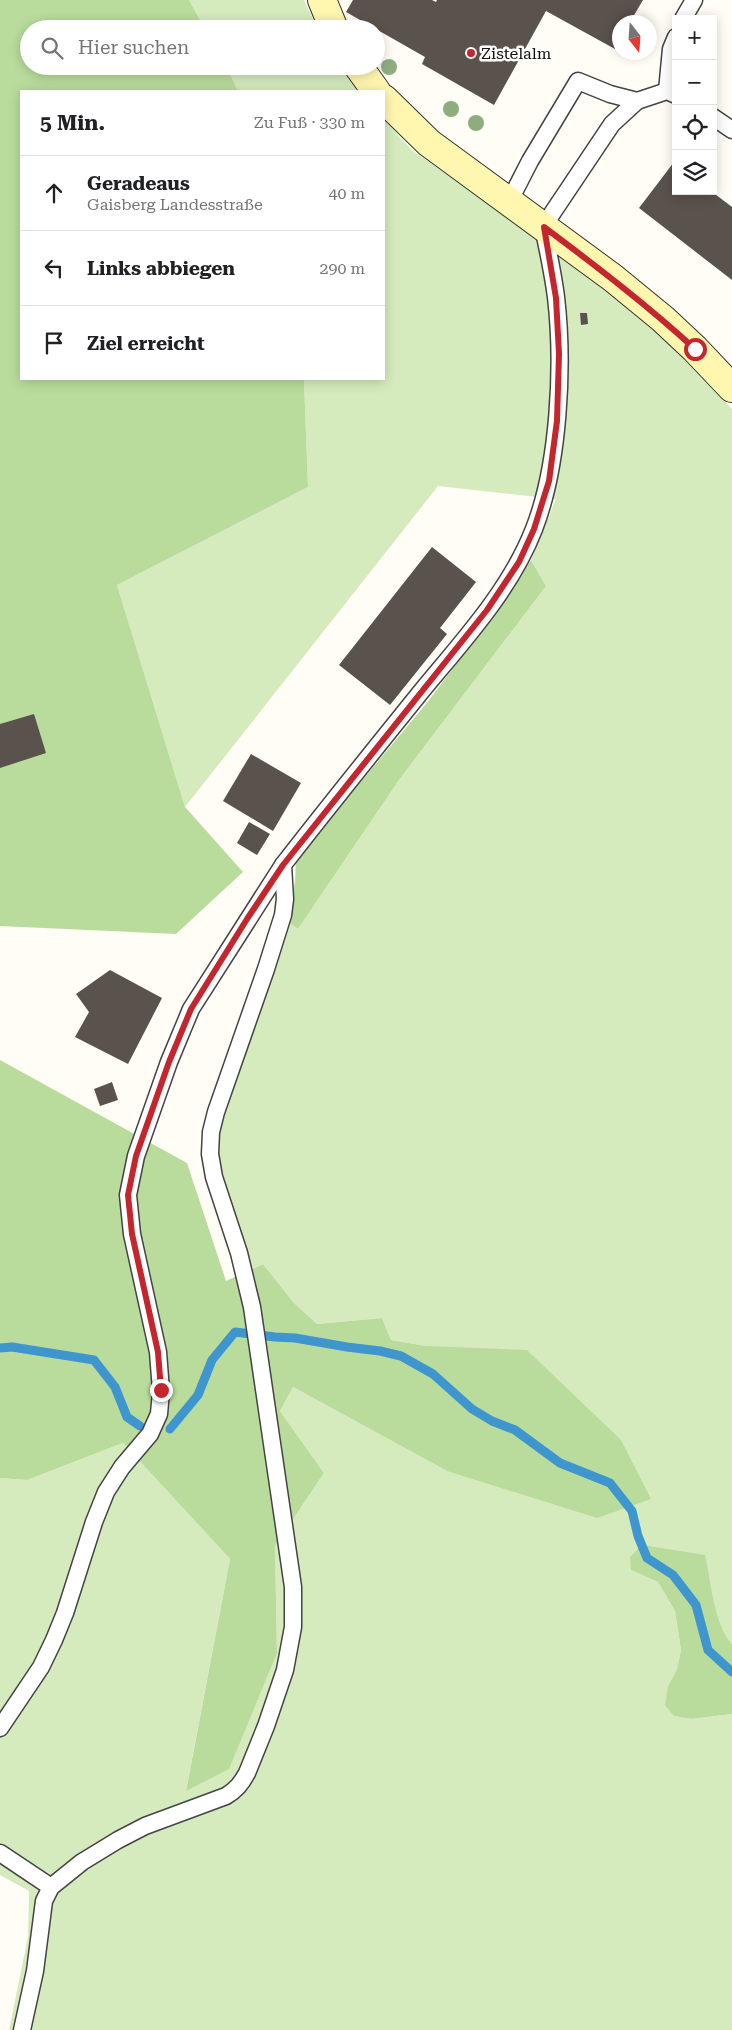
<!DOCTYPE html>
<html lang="de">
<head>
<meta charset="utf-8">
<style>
	:root { --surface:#fff; --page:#f6f6f6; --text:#202124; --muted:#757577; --line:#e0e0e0 }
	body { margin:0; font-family:"Roboto Serif",serif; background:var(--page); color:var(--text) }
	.controls { position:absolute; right:15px; top:15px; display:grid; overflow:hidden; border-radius:0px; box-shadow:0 2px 12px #0003 }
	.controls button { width:45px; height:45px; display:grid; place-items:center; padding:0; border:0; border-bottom:1px solid var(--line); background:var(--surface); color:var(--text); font:25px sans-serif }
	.compass { position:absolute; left:612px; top:15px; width:45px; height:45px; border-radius:50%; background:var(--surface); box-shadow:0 2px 12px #0003; rotate:163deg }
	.stop { position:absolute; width:15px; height:15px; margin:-11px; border:4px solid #c4262e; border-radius:50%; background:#fff }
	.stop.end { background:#c4262e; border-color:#fff; box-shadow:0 1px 5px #0008 }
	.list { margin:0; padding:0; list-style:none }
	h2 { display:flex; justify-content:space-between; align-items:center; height:65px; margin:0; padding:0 20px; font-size:21px }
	h2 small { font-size:16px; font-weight:400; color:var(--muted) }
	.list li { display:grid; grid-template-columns:32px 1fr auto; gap:15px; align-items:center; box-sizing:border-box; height:75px; padding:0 20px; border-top:1px solid var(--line) }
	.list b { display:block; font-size:19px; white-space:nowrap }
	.list p { margin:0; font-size:16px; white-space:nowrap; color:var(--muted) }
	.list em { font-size:16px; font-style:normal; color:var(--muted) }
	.icon { flex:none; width:28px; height:28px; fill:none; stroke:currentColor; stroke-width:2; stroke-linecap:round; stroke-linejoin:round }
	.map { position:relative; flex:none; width:732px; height:2030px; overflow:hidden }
	.search { position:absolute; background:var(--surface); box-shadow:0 2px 12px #0003; left:20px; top:20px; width:365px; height:55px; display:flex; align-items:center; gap:12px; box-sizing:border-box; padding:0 18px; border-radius:28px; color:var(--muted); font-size:19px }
	.panel { position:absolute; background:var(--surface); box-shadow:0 2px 12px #0003; left:20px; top:90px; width:365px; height:290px; border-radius:0px }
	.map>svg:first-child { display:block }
	.green { fill:#d5ebbd }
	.forest { fill:#b9dc9c }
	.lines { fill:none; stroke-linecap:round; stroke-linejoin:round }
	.stream { stroke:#3f96cf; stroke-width:9 }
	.building { fill:#5a524d }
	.lane-casing { stroke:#444; stroke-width:19 }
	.secondary-casing { stroke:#333; stroke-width:30 }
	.lane { stroke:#fff; stroke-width:16 }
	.secondary { stroke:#fff6b0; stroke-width:28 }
	.tree { fill:#8dad7f }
	.route { stroke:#c4262e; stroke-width:6 }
	.poi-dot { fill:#c4262e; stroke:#fff; stroke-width:2 }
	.labels { text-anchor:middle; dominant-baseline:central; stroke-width:5; stroke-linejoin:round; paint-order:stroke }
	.poi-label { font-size:16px; fill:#111; stroke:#fff; text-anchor:start }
</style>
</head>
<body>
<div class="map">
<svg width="732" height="2030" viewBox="0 0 732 2030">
	<rect width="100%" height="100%" fill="#fffdf5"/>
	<g class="green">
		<path d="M189 0H304L318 29H205Z"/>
		<path d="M226 66H342L358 91H238Z"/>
		<path d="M384 120 412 150 587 274 679 352 732 409V1644C714 1624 711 1581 704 1555L631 1570 658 1582 675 1611 681 1650 677 1669 668 1686 674 1716 691 1719 732 1714V2030H9L28 1937 29 1891 0 1875V1478L27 1480 123 1443 230 1559 186 1790 277 1653 275 1546 324 1473 280 1411 293 1387 447 1471 426 1346 391 1340 382 1318 317 1324 294 1303 263 1264 249 1270 222 1188 217 1147 221 1122 287 921 298 929 399 780 546 586 531 560 556 499 438 486 185 807 117 585 308 487 304 379H384Z"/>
	</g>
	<g class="forest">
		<path d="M0 0H189L205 29H29V66H226L238 91H21V379H304L308 487 117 585 185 807 243 872 176 934 0 926Z"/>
		<path d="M531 560 546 586 399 780 298 929 287 921 295 882 296 859 426 704 479 634Z"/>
		<path d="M0 1060 187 1163 226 1281 263 1264 294 1303 317 1324 382 1318 391 1340 426 1346 527 1350 621 1440 651 1499 597 1518 447 1471 293 1387 280 1411 324 1473 275 1546 277 1653 229 1769 186 1791 230 1559 123 1443 27 1480 0 1478Z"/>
		<path d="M642 1545 705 1555C711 1581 714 1624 732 1644V1714L691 1719 674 1716 665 1705 668 1686 677 1669 681 1650 675 1611 658 1582 631 1570 630 1557Z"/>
	</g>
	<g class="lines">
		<g class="stream">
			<path d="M0 1348 12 1347 94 1360 115 1387 127 1417 140 1426"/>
			<path d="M170 1429 198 1395 212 1360 235 1332 275 1337 295 1338 347 1347 380 1351 401 1356 433 1374 472 1409 492 1421 515 1430 560 1463 610 1483 632 1511 638 1536 647 1558 673 1575 696 1605 708 1650 732 1672"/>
		</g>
	</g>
	<g class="building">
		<path d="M353 0H432L436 2 437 0H643L630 22H620V42L615 49 546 11 494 105 422 64 425 57 346 12Z"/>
		<path d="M674 162 676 191H711L732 207V280L639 208Z"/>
		<path d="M580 313H587L588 324 581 325Z"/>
		<path d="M432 547 476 582 440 628 447 634 390 705 339 665Z"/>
		<path d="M34 714 46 753 0 768V724Z"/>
		<path d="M251 754 301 783 273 831 223 801Z"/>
		<path d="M249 822 270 834 257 855 237 843Z"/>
		<path d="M110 970 162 998 128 1064 75 1037 89 1012 76 994Z"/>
		<path d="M112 1082 118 1100 100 1106 94 1089Z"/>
	</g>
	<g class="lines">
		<defs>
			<g id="lane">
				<path d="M683 19 694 0"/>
				<path d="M667 91 671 49 676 37"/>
				<path d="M713 117 732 130"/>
				<path d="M509 202 530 161 578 81 610 94 637 101"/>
				<path d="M0 1728 41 1667 54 1640 65 1613 94 1522 106 1492 122 1467 150 1434 159 1414 161 1391 158 1352 132 1234 128 1195 136 1156 169 1062 191 1009 283 865"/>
				<path d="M0 1853 51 1887"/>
				<path d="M22 2030 35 1971 44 1901 51 1887 82 1862 118 1840 145 1826 226 1796C236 1790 241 1784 247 1773L266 1726 285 1670 293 1627V1587L252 1307 239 1253 214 1177 210 1154 211 1132 216 1112 266 969 283 915 285 899 283 865C328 807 374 750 420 693 461 643 510 591 534 529 559 465 564 366 556 297 553 274 548 250 543 227L612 124 637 101 667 91 676 95"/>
			</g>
			<g id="secondary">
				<path d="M322 0 334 29"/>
				<path d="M358 66 376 91"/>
				<path d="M384 99 429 143 613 278 663 319 695 349 732 388"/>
			</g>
		</defs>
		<use href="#lane" class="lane-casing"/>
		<use href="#secondary" class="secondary-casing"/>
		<use href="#lane" class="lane"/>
		<use href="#secondary" class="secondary"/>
	</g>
	<g class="tree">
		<circle cx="389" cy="67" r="8"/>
		<circle cx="451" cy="109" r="8"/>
		<circle cx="476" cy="123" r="8"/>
	</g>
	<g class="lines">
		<path class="route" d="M161 1390 158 1352 132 1234 128 1195 136 1156 169 1062 191 1009 247 919 283 865 487 610 519 562 534 529 549 481 557 421 559 354 556 298 544 227C596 266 647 305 695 349"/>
	</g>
	<circle class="poi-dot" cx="471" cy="53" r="5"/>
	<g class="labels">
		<g class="poi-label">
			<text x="481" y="53">Zistelalm</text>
		</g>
	</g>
</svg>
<div class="controls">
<button>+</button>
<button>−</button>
<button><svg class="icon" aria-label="locate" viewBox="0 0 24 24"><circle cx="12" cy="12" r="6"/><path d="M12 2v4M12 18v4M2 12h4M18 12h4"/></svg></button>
<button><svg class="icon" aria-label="layers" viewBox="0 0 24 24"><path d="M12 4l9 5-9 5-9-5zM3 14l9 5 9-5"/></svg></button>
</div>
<svg class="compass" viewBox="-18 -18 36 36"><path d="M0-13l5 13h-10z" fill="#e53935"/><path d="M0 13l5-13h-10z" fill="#757577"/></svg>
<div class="stop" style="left:695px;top:349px"></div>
<div class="stop end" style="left:161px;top:1390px"></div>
<div class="search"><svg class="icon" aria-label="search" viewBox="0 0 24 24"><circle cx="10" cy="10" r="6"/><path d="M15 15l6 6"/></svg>Hier suchen</div>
<section class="panel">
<h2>5 Min.<small>Zu Fuß · 330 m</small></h2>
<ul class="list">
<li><svg class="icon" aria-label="ahead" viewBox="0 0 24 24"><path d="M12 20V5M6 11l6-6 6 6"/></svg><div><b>Geradeaus</b><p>Gaisberg Landesstraße</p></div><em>40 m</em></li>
<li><svg class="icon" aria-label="left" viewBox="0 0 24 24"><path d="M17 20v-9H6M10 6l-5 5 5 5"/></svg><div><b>Links abbiegen</b></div><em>290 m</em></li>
<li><svg class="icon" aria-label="arrive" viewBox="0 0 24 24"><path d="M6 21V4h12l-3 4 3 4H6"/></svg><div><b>Ziel erreicht</b></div></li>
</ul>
</section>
</div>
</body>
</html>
